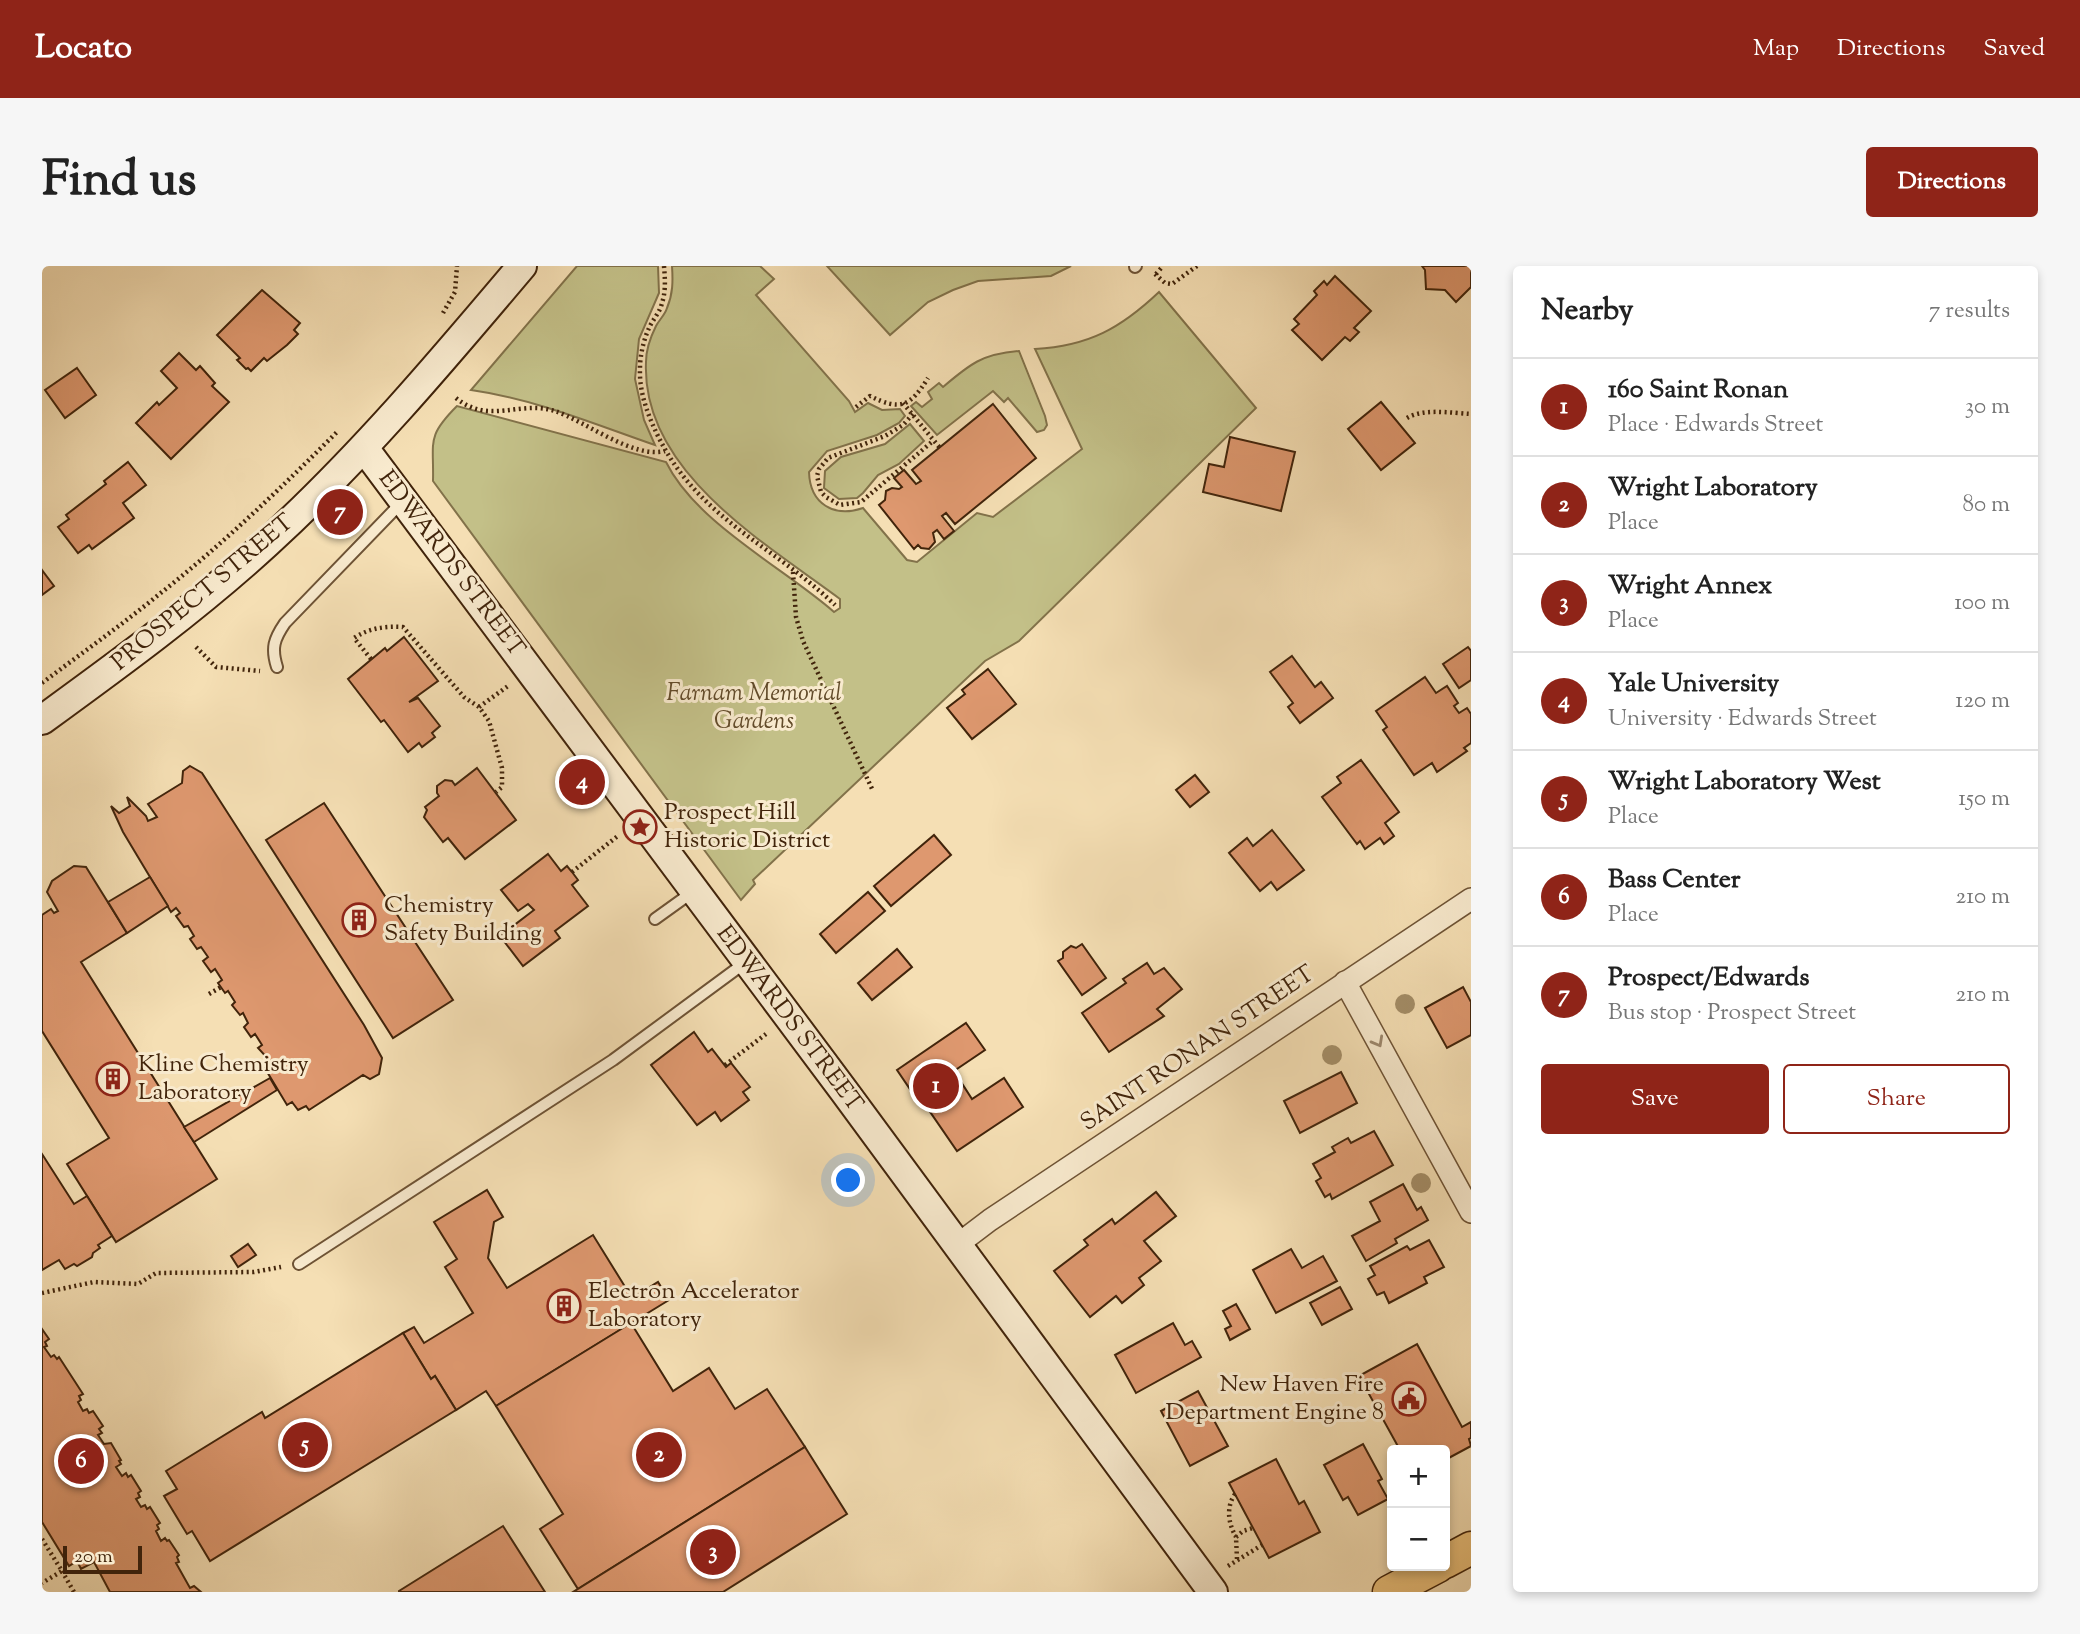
<!DOCTYPE html>
<html lang="en">
<head>
<meta charset="utf-8">
<style>
	:root { --surface:#fff; --page:#f6f6f6; --text:#222; --muted:#767676; --line:#e0e0e0; --accent:#8f2418 }
	body { margin:0; font-family:"Sorts Mill Goudy",serif; background:var(--page); color:var(--text) }
	.controls { position:absolute; right:21px; bottom:21px; display:grid; overflow:hidden; border-radius:7px; box-shadow:0 4px 10px #0003 }
	.controls button { width:63px; height:63px; display:grid; place-items:center; padding:0; border:0; border-bottom:2px solid var(--line); background:var(--surface); color:var(--text); font:35px sans-serif }
	.scale { position:absolute; left:21px; bottom:18px; width:79px; box-sizing:border-box; padding-left:7px; border:4px solid #41240b; border-top:0; font-size:19px; line-height:24px; white-space:nowrap; color:#41240b; -webkit-text-stroke:5px #f8eace; paint-order:stroke }
	.you { position:absolute; left:807px; top:915px; width:24px; height:24px; margin:-18px; border:5px solid #fff; border-radius:50%; background:#1a73e8; box-shadow:0 0 0 10px #1a73e833 }
	.badge { display:grid; place-items:center; width:46px; height:46px; border-radius:50%; background:var(--accent); color:#fff; font-size:23px; font-weight:700 }
	.pin { position:absolute; translate:-50% -50%; border:4px solid #fff; box-shadow:0 2px 7px #0006 }
	.list { margin:0; padding:0; list-style:none }
	h2 { display:flex; justify-content:space-between; align-items:center; height:91px; margin:0; padding:0 28px; font-size:30px }
	h2 small { font-size:23px; font-weight:400; color:var(--muted) }
	.list li { display:grid; grid-template-columns:46px 1fr auto; gap:21px; align-items:center; box-sizing:border-box; height:98px; padding:0 28px; border-top:2px solid var(--line) }
	.list b { display:block; font-size:26px; white-space:nowrap }
	.list p { margin:0; font-size:23px; white-space:nowrap; color:var(--muted) }
	.list em { font-size:23px; font-style:normal; color:var(--muted) }
	.actions { display:flex; gap:14px; padding:21px 28px }
	.actions a { flex:1; padding:16px 0; border:2px solid var(--accent); border-radius:7px; text-align:center; font-size:24px; color:var(--accent) }
	.actions .main { background:var(--accent); color:#fff }
	.map { position:relative; flex:none; width:1429px; height:1326px; overflow:hidden; border-radius:7px }
	header { display:flex; align-items:center; gap:42px; box-sizing:border-box; height:98px; padding:0 35px; background:var(--accent); color:#fff }
	header strong { font-size:33px }
	nav { display:flex; gap:38px; margin-inline-start:auto; font-size:24px }
	.intro { display:flex; align-items:center; justify-content:space-between; box-sizing:border-box; height:168px; padding:0 42px }
	h1 { margin:0; font-size:49px }
	.button { padding:18px 32px; border-radius:7px; background:var(--accent); color:#fff; font-size:24px; font-weight:700 }
	main { display:flex; gap:42px; padding:0 42px }
	aside { flex:1; background:var(--surface); border-radius:7px; box-shadow:0 4px 10px #0003 }
	.map>svg:first-child { display:block }
	.green { fill:#c3c088; stroke:#82724a; stroke-width:2 }
	.building { fill:#de986f; stroke:#41240b; stroke-width:2 }
	.lines { fill:none; stroke-linecap:round; stroke-linejoin:round }
	.lane-casing { stroke:#6e5335; stroke-width:14 }
	.street-casing { stroke:#6e5335; stroke-width:24 }
	.secondary-casing { stroke:#41240b; stroke-width:32 }
	.primary-casing { stroke:#41240b; stroke-width:35 }
	.path { stroke:#41240b; stroke-width:4.5; stroke-dasharray:2 3.5; stroke-linecap:butt }
	.lane { stroke:#f8eace; stroke-width:10 }
	.street { stroke:#f8eace; stroke-width:21 }
	.secondary { stroke:#f8eace; stroke-width:28 }
	.primary { stroke:#eac07a; stroke-width:32 }
	.tree { fill:#a48e68 }
	.oneway { stroke:#9c876c }
	.labels { text-anchor:middle; dominant-baseline:central; stroke-width:6; stroke-linejoin:round; paint-order:stroke }
	.street-label { font-size:24px; fill:#41240b; stroke:#f8eace }
	.park-label { font-size:24px; font-style:italic; fill:#624b2a; stroke:#f8eace }
	.poi-label { font-size:24px; fill:#41240b; stroke:#f8eace; text-anchor:start }
</style>
</head>
<body>
<header>
<strong>Locato</strong>
<nav><a>Map</a><a>Directions</a><a>Saved</a></nav>
</header>
<div class="intro"><h1>Find us</h1><a class="button">Directions</a></div>
<main>
<div class="map">
<svg width="1429" height="1326" viewBox="0 0 1429 1326">
	<rect width="100%" height="100%" fill="#f5dfb4"/>
	<filter id="stains"><feTurbulence type="fractalNoise" baseFrequency=".00286" numOctaves="4"/><feColorMatrix values="0 0 0 0 .2 0 0 0 0 .09 0 0 0 0 .02 0 0 0 .5 -.17"/></filter>
	<radialGradient id="worn" r=".72"><stop offset=".6" stop-color="#630" stop-opacity="0"/><stop offset="1" stop-color="#630" stop-opacity=".3"/></radialGradient>
	<g class="green">
		<path d="M535 0H616L617 27 597 73 593 113 602 154 613 179C552 158 493 133 429 124Z"/>
		<path d="M630 0H718L732 13 714 29 807 135 813 146 826 137 840 144 858 143 863 150 857 157 835 169 785 185 767 206C768 238 792 252 821 242L865 294 875 296 935 247 951 251 1040 183 993 83C1047 80 1079 62 1117 26L1214 142 977 375 943 395 711 614 713 618 699 634 391 215C392 175 384 171 415 140L624 196C654 257 742 302 792 346L798 342V333C723 277 599 205 604 96 604 85 609 70 614 60 617 54 623 49 625 42 631 28 631 15 630 0Z"/>
		<path d="M785 0H1029L1009 10 936 15 911 24 886 36 848 69Z"/>
		<path d="M977 85 1003 150 1005 159 1002 164 995 166 966 132 962 136 951 125 895 169 869 140 874 136 880 141 890 133 886 126 897 117 901 121C928 98 940 88 977 85Z"/>
		<path d="M868 158 882 175 857 198 836 209 821 227 815 232 797 233 782 222 783 205 799 191 843 178Z"/>
	</g>
	<g class="building">
		<path d="M1380 0H1429V21L1414 36 1403 24 1384 23 1383 4Z"/>
		<path d="M1293 10 1329 45 1312 62 1317 66 1308 75 1303 71 1280 94 1250 64 1257 58 1252 53 1275 29 1272 25 1282 15 1285 19Z"/>
		<path d="M220 24 258 57 252 64 256 68 245 79 225 95 222 92 209 105 206 102 204 103 195 94 198 92 175 69Z"/>
		<path d="M137 87 154 104 158 100 173 117 170 120 187 136 129 193 94 157 115 136 117 139 135 122 119 105Z"/>
		<path d="M35 102 54 129 23 152 3 124Z"/>
		<path d="M1339 136 1373 177 1339 204 1306 163Z"/>
		<path d="M951 138 994 192 913 258 904 247 900 250 912 265 902 273 895 264 891 267 893 276 887 283 879 282 876 279 872 283 837 239 843 234 844 225 850 222 857 223 860 221 852 212 862 204 874 218 879 215 870 204Z"/>
		<path d="M1188 171 1253 186 1239 245 1161 226 1167 198 1182 201Z"/>
		<path d="M86 196 104 219 81 237 92 252 50 283 47 279 36 287 16 261 27 253 24 249 64 218 62 215Z"/>
		<path d="M0 304 12 320 0 329Z"/>
		<path d="M362 371 396 415 367 436 376 432 398 460 390 467 393 471 380 481 377 477 366 486 342 454 339 456 306 413 343 382 345 385Z"/>
		<path d="M1426 381 1429 385V414L1417 422 1401 398Z"/>
		<path d="M1250 390 1273 421 1279 416 1291 432 1258 457 1246 441 1251 437 1228 406Z"/>
		<path d="M946 403 974 438 930 473 905 442 923 428 920 424Z"/>
		<path d="M1383 411 1394 427 1405 420 1416 437 1412 440 1417 447 1425 442 1429 448V477L1422 482 1425 485 1395 506 1390 497 1372 509 1341 464 1345 461 1334 445Z"/>
		<path d="M1319 494 1357 546 1343 557 1352 570 1342 578 1338 572 1323 583 1318 575 1315 578 1280 531 1299 517 1295 511Z"/>
		<path d="M148 500 160 507 322 759 340 792 337 808 328 813 321 809 267 844 264 840 256 844 250 836 245 839 221 799 228 795 216 782 220 779 213 768 209 771 202 761 206 757 201 747 198 749 190 739 193 736 186 725 183 727 176 717 180 714 173 703 169 706 161 695 166 691 159 681 155 683 148 673 152 670 146 660 142 661 134 650 138 647 134 642 129 646 81 566 69 540 77 547 88 540 85 531 104 550 106 555 115 551 106 538 140 517 141 505Z"/>
		<path d="M435 502 474 554 423 593 406 572 401 576 382 551 385 544 383 541 397 530 395 527V520L403 514 410 515 413 519Z"/>
		<path d="M1153 509 1167 526 1148 541 1134 524Z"/>
		<path d="M282 537 411 734 351 772 224 574Z"/>
		<path d="M1230 564 1262 604 1235 624 1229 616 1218 625 1187 587 1205 572 1211 580Z"/>
		<path d="M892 569 909 589 849 640 832 620Z"/>
		<path d="M506 588 519 605 525 600 530 606 536 614 530 619 546 640 513 665 518 672 481 700 458 670 492 644 486 638 476 645 459 624Z"/>
		<path d="M32 600 44 601 85 667 39 696 175 913 74 976 25 898 67 872 0 765V649L9 643 12 647 16 645 5 626 10 615Z"/>
		<path d="M108 611 126 640 85 667 66 636Z"/>
		<path d="M826 626 843 645 794 687 778 668Z"/>
		<path d="M1040 678 1064 712 1040 729 1016 695 1021 692V686L1029 680 1034 682Z"/>
		<path d="M855 683 870 701 830 734 816 717Z"/>
		<path d="M1105 697 1112 708 1122 702 1140 723 1115 743 1122 750 1067 786 1040 747 1084 717 1081 713Z"/>
		<path d="M1421 721 1429 736V769L1405 782 1383 742Z"/>
		<path d="M924 757 943 784 912 805 930 833 962 812 981 841 915 885 875 827 872 829 855 804Z"/>
		<path d="M652 766 666 786 670 783 684 801 689 797 708 821 701 826 707 834 679 855 673 846 655 859 609 799Z"/>
		<path d="M1299 806 1315 837 1258 867 1242 835Z"/>
		<path d="M228 812 235 824 152 876 142 861Z"/>
		<path d="M1332 865 1351 899 1290 933 1288 928 1283 931 1274 915 1279 912 1271 898 1293 886 1290 881 1306 872 1309 877Z"/>
		<path d="M0 888 32 938 45 930 70 970 56 979 58 982 51 987 50 991 35 1000 32 998 23 1003 17 994 0 1004Z"/>
		<path d="M1361 918 1375 944 1379 941 1386 954 1353 973 1355 977 1324 995 1310 970 1338 955 1328 936Z"/>
		<path d="M445 924 461 951 452 956 446 992 465 1022 551 969 590 1032 616 1016 627 1034 454 1140 444 1125 414 1144 393 1110 389 1113 361 1067 372 1061 382 1077 431 1047 403 1001 415 993 392 956Z"/>
		<path d="M1114 926 1134 950 1102 975 1119 995 1097 1012 1102 1019 1080 1037 1074 1030 1048 1051 1012 1005 1046 979 1042 974 1070 953 1073 958Z"/>
		<path d="M1387 974 1402 1001 1382 1011 1385 1017 1347 1037 1342 1026 1335 1029 1326 1013 1333 1009 1328 1000 1365 980 1368 984Z"/>
		<path d="M206 978 214 989 196 1001 189 990Z"/>
		<path d="M1249 983 1260 1002 1281 990 1295 1015 1234 1047 1211 1004Z"/>
		<path d="M1298 1021 1310 1043 1280 1059 1268 1037Z"/>
		<path d="M1194 1038 1208 1063 1188 1074 1183 1063 1189 1060 1181 1045Z"/>
		<path d="M589 1057 631 1125 667 1102 693 1143 725 1123 763 1181 536 1323 498 1263 521 1248 454 1140Z"/>
		<path d="M1131 1057 1143 1079 1150 1075 1159 1091 1094 1127 1073 1089Z"/>
		<path d="M0 1063 7 1073 3 1076 5 1080 2 1081 9 1091 12 1089 15 1093 17 1091 41 1128 37 1130 39 1134 36 1136 41 1145 45 1143 47 1147 51 1145 61 1160 57 1163 60 1167 56 1169 62 1178 69 1177 79 1194 77 1195 79 1198 74 1201 80 1210 84 1207 86 1211 89 1209 99 1225 96 1227 98 1231 94 1233 99 1241 103 1239 105 1243 108 1241 118 1257 115 1259 117 1263 114 1265 119 1275 123 1272 125 1275 127 1274 137 1289 135 1291 137 1296 134 1297 148 1322 152 1320 159 1326H68L52 1296 39 1303 35 1295 27 1300 0 1256Z"/>
		<path d="M361 1067 389 1113 393 1110 414 1144 168 1295 150 1265 145 1268 122 1230 135 1223 124 1205 220 1146 223 1152Z"/>
		<path d="M1375 1078 1420 1161 1429 1156V1172L1427 1173 1429 1180 1403 1194V1184H1358L1317 1110Z"/>
		<path d="M1156 1125 1186 1180 1148 1200 1119 1145Z"/>
		<path d="M1321 1178 1340 1213 1336 1215 1346 1233 1316 1249 1306 1231 1301 1234 1282 1199Z"/>
		<path d="M763 1181 805 1248 681 1326H531Z"/>
		<path d="M1234 1193 1257 1238 1262 1235 1278 1266 1227 1292 1187 1217Z"/>
		<path d="M461 1260 503 1326H357V1325Z"/>
	</g>
	<g class="lines">
		<defs>
			<g id="lane">
				<path d="M1093 1 1094 0"/>
				<path d="M235 401C229 382 232 373 243 357L360 236"/>
				<path d="M613 653 652 625"/>
				<path d="M257 998 571 794 704 696"/>
			</g>
			<g id="street">
				<path d="M1303 716 1429 946"/>
				<path d="M915 979 948 954 1429 633"/>
			</g>
			<g id="secondary">
				<path d="M322 182 802 825 1171 1326"/>
				<path d="M0 454C77 398 154 342 225 277 318 192 399 96 480 0"/>
			</g>
			<g id="primary">
				<path d="M1403 1296 1429 1282"/>
				<path d="M1347 1326 1396 1300"/>
			</g>
		</defs>
		<use href="#lane" class="lane-casing"/>
		<use href="#street" class="street-casing"/>
		<use href="#secondary" class="secondary-casing"/>
		<use href="#primary" class="primary-casing"/>
		<g class="path">
			<path d="M622 0C623 12 624 25 620 37 618 46 612 52 608 60 602 72 598 89 598 102 597 125 605 147 615 168 655 252 731 279 793 339"/>
			<path d="M1113 8 1123 17 1130 18 1155 0"/>
			<path d="M1114 8 1121 0"/>
			<path d="M401 47 413 26 415 0"/>
			<path d="M414 132C447 159 477 134 513 145 543 155 591 193 623 185"/>
			<path d="M861 137 898 182"/>
			<path d="M814 141 828 130C858 145 868 141 886 112"/>
			<path d="M871 148 861 159 843 170 786 192 777 203 775 210 779 226 784 231 798 239 819 236 891 175"/>
			<path d="M1365 152C1382 142 1410 147 1429 148"/>
			<path d="M751 306 754 351 761 375 831 525"/>
			<path d="M154 381 174 401 218 405"/>
			<path d="M329 393 312 372C327 362 343 360 361 361L422 431 437 441 447 455 460 502V521L454 526"/>
			<path d="M0 417C40 387 81 358 120 326 182 277 239 222 295 166"/>
			<path d="M437 441 466 420"/>
			<path d="M530 606 577 569"/>
			<path d="M167 728 179 721"/>
			<path d="M683 799 724 768"/>
			<path d="M0 1027 52 1016 96 1018 114 1007 212 1006 239 1001"/>
			<path d="M1193 1228C1184 1241 1186 1257 1194 1271"/>
			<path d="M0 1273 20 1305 0 1317"/>
			<path d="M1195 1293 1194 1271 1201 1265 1211 1262"/>
			<path d="M1186 1300 1220 1279"/>
			<path d="M20 1305 32 1326"/>
		</g>
		<use href="#lane" class="lane"/>
		<use href="#street" class="street"/>
		<use href="#secondary" class="secondary"/>
		<use href="#primary" class="primary"/>
	</g>
	<g class="tree">
		<circle cx="1363" cy="738" r="10"/>
		<circle cx="1290" cy="789" r="10"/>
		<circle cx="1379" cy="917" r="10"/>
	</g>
	<defs><path id="oneway-chevron" d="M-2-3.5L2.5 0L-2 3.5" fill="none" stroke-width="1.6" stroke-linecap="round" stroke-linejoin="round" transform="scale(1.75)"/></defs>
	<use class="oneway" href="#oneway-chevron" transform="translate(1336 776) rotate(61)"/>
	<defs>
		<symbol id="sight-ring" viewBox="-11 -11 22 22"><circle r="9.5" fill="#f8eace" stroke="#8f2418" stroke-width="1.5"/><path d="M0-6L1.8-2.2L6-1.7L2.9 1.2L3.7 5.4L0 3.3L-3.7 5.4L-2.9 1.2L-6-1.7L-1.8-2.2Z" fill="#8f2418"/></symbol>
		<symbol id="building-ring" viewBox="-11 -11 22 22"><circle r="9.5" fill="#f8eace" stroke="#8f2418" stroke-width="1.5"/><path d="M-4-6H4V6H1V3H-1V6H-4ZM-2.5-4.3h1.7v1.8h-1.7ZM.8-4.3h1.7v1.8H.8ZM-2.5-1h1.7V.8h-1.7ZM.8-1h1.7V.8H.8Z" fill="#8f2418"/></symbol>
		<symbol id="civic-ring" viewBox="-11 -11 22 22"><circle r="9.5" fill="#f8eace" stroke="#8f2418" stroke-width="1.5"/><path d="M-.6-6.5H3V-4.5H.6V-3L4-1V1h2V6H-6V1h2V-1L-.6-3ZM-1.2 2.5V6h2.4V2.5Z" fill="#8f2418"/></symbol>
	</defs>
	<g fill-rule="evenodd">
		<use href="#sight-ring" x="579" y="542" width="38" height="38"/>
		<use href="#building-ring" x="298" y="635" width="38" height="38"/>
		<use href="#building-ring" x="52" y="794" width="38" height="38"/>
		<use href="#building-ring" x="503" y="1021" width="38" height="38"/>
		<use href="#civic-ring" x="1348" y="1114" width="38" height="38"/>
	</g>
	<g class="labels">
		<g class="street-label">
			<text transform="translate(409 298) rotate(53)">EDWARDS STREET</text>
			<text transform="translate(161 327) rotate(-40)">PROSPECT STREET</text>
			<text transform="translate(747 753) rotate(53)">EDWARDS STREET</text>
			<text transform="translate(1156 783) rotate(-34)">SAINT RONAN STREET</text>
		</g>
		<g class="park-label">
			<text x="712" y="428">Farnam Memorial<tspan x="712" dy="28">Gardens</tspan></text>
		</g>
		<g class="poi-label">
			<text x="622" y="547">Prospect Hill<tspan x="622" dy="28">Historic District</tspan></text>
			<text x="342" y="640">Chemistry<tspan x="342" dy="28">Safety Building</tspan></text>
			<text x="96" y="799">Kline Chemistry<tspan x="96" dy="28">Laboratory</tspan></text>
			<text x="546" y="1026">Electron Accelerator<tspan x="546" dy="28">Laboratory</tspan></text>
			<text x="1342" y="1119" text-anchor="end">New Haven Fire<tspan x="1342" dy="28">Department Engine 8</tspan></text>
		</g>
	</g>
	<rect width="100%" height="100%" filter="url(#stains)"/>
	<rect width="100%" height="100%" fill="url(#worn)"/>
</svg>
<div class="controls">
<button>+</button>
<button>−</button>
</div>
<div class="scale">20 m</div>
<div class="you"></div>
<div class="pin badge" style="left:894px;top:820px">1</div>
<div class="pin badge" style="left:617px;top:1189px">2</div>
<div class="pin badge" style="left:671px;top:1286px">3</div>
<div class="pin badge" style="left:540px;top:516px">4</div>
<div class="pin badge" style="left:263px;top:1179px">5</div>
<div class="pin badge" style="left:39px;top:1195px">6</div>
<div class="pin badge" style="left:298px;top:246px">7</div>
</div>
<aside>
<h2>Nearby<small>7 results</small></h2>
<ul class="list">
<li><span class="badge">1</span><div><b>160 Saint Ronan</b><p>Place · Edwards Street</p></div><em>30 m</em></li>
<li><span class="badge">2</span><div><b>Wright Laboratory</b><p>Place</p></div><em>80 m</em></li>
<li><span class="badge">3</span><div><b>Wright Annex</b><p>Place</p></div><em>100 m</em></li>
<li><span class="badge">4</span><div><b>Yale University</b><p>University · Edwards Street</p></div><em>120 m</em></li>
<li><span class="badge">5</span><div><b>Wright Laboratory West</b><p>Place</p></div><em>150 m</em></li>
<li><span class="badge">6</span><div><b>Bass Center</b><p>Place</p></div><em>210 m</em></li>
<li><span class="badge">7</span><div><b>Prospect/Edwards</b><p>Bus stop · Prospect Street</p></div><em>210 m</em></li>
</ul>
<div class="actions"><a class="main">Save</a><a>Share</a></div>
</aside>
</main>
</body>
</html>
